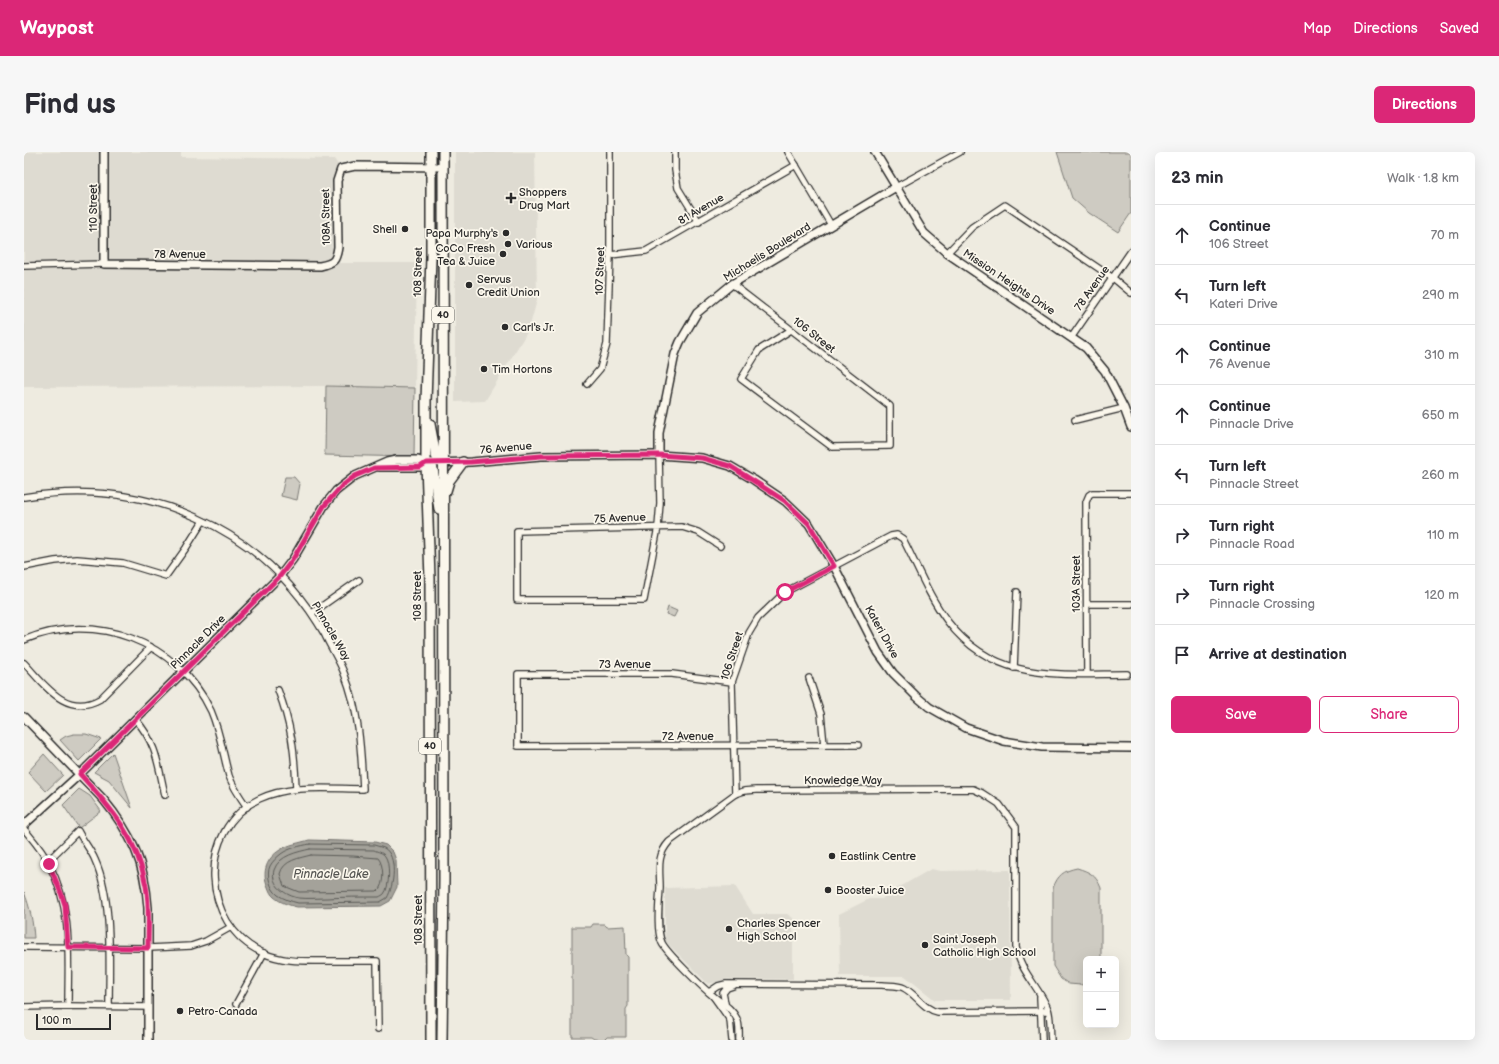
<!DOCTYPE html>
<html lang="en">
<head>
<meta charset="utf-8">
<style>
	:root { --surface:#fff; --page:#f7f7f7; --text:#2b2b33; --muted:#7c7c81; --line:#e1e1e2; --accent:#db2777 }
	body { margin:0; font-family:"Balsamiq Sans",sans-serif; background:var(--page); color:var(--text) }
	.controls { position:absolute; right:12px; bottom:12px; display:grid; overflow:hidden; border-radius:6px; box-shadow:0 4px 16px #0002 }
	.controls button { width:36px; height:36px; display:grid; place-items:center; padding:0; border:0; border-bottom:1px solid var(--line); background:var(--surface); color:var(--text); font:20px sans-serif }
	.scale { position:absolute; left:12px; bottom:10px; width:75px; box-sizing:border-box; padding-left:4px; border:2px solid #2b2b2b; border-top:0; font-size:11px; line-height:14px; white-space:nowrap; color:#2b2b2b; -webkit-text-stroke:3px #fbf7ec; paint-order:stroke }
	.stop { position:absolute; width:12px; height:12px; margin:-9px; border:3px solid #db2777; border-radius:50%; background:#fff }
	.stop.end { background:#db2777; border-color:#fff; box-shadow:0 1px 4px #0008 }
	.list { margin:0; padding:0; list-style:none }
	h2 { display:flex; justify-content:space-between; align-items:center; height:52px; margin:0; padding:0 16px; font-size:17px }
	h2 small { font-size:13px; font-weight:400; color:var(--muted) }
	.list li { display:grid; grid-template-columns:26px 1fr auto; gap:12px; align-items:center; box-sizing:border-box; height:60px; padding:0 16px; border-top:1px solid var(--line) }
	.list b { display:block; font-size:15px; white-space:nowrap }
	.list p { margin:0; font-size:13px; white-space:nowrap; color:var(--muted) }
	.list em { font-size:13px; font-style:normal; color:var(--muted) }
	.actions { display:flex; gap:8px; padding:12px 16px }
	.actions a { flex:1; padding:9px 0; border:1px solid var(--accent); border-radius:6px; text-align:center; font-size:14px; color:var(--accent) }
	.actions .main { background:var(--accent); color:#fff }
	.icon { flex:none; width:22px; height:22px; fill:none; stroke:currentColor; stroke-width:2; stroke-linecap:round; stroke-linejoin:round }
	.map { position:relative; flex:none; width:1107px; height:888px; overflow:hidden; border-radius:6px }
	header { display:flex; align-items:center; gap:24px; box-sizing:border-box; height:56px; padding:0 20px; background:var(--accent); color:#fff }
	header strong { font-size:19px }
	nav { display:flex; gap:22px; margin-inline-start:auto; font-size:14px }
	.intro { display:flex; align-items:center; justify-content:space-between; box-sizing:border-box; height:96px; padding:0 24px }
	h1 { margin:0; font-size:28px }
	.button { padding:10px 18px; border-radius:6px; background:var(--accent); color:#fff; font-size:14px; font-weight:700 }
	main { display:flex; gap:24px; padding:0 24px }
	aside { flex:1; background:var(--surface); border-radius:6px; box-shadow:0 4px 16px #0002 }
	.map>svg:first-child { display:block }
	.built { fill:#dedbd1 }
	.green { fill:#cecbc2; stroke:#7c7b76 }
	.water { fill:#a4a29a; stroke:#74726e }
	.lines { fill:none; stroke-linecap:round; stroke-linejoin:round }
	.shore { stroke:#5b5b57; stroke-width:1 }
	.minor-casing { stroke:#2b2b2b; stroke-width:8 }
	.tertiary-casing { stroke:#2b2b2b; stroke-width:10 }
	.primary-casing { stroke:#2b2b2b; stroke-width:12 }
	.minor { stroke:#fbf7ec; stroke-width:5.5 }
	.tertiary { stroke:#fbf7ec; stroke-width:7 }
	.primary { stroke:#fbf7ec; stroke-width:9 }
	.route { stroke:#db2777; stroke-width:5 }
	.poi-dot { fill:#2b2b2b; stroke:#fbf7ec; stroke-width:1.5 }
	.labels { text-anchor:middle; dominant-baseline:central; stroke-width:3.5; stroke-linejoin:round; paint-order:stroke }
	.shield { fill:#fbf7ec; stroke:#696865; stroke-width:1 }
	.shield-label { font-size:10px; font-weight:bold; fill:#2b2b2b }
	.poi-label { font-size:11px; fill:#2b2b2b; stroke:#fbf7ec; text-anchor:start }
	.street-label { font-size:11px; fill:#2b2b2b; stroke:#fbf7ec }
	.water-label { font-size:12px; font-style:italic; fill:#555552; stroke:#fbf7ec }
</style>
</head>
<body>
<header>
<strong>Waypost</strong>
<nav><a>Map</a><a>Directions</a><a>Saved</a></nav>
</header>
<div class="intro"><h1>Find us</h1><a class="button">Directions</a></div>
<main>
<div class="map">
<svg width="1107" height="888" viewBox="0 0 1107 888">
	<rect width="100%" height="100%" fill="#eeebe0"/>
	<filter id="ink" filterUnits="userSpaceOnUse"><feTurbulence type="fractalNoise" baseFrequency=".025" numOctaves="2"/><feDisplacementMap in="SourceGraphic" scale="8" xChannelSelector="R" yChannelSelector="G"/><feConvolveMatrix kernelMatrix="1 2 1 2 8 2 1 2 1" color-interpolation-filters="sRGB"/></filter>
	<g filter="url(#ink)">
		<g class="built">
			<path d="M0 0H157V5L310 7 317 17 314 95 307 111H393L391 236 302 234 0 235Z"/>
			<path d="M431 0H511L513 148 505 177 461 249 431 250Z"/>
			<path d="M907 717 916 719 986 718 987 848H911L881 824H816L815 762 845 747H858L862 743Z"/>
			<path d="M711 734 729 762H763L769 766V827L701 828 684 832 641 789V736Z"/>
		</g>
		<g class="green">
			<path d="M1033 0H1107V61L1094 80 1065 61 1048 46Z"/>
			<path d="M302 234 391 236 390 305 301 303Z"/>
			<path d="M261 325H270L276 332 273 348 257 344Z"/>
			<path d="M644 455 653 459 650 465 642 462Z"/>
			<path d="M50 582H62L77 587 55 609 36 588 42 584Z"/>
			<path d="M89 601 108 656 85 628 70 620Z"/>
			<path d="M20 602 39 623 22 639 4 620Z"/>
			<path d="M55 637 66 644 77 659 55 676 39 653Z"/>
			<path d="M1053 716C1066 720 1072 723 1077 736V807H1062V831L1057 833 1045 832 1037 827 1029 814V736C1034 723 1039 719 1053 716Z"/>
			<path d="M0 740C6 755 9 770 10 786H0Z"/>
			<path d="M569 772H580L583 775 601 774 602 803 604 805V854L602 857V885H583L580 888 570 887 567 885H548V775H567Z"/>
		</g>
		<path class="water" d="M285 688 351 690 362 693 369 700 372 708 373 735 366 749 357 754 273 755C265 753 257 751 250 745 247 743 245 738 244 735 237 720 243 706 256 698 265 692 276 691 285 688Z"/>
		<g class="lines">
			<g class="shore">
				<path d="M286 692 350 693C353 694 357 695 360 696 374 704 370 734 363 746L356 750 274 751C266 749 260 747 254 743 246 737 242 722 246 714 248 710 253 705 257 702 265 696 276 694 286 692Z"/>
				<path d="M286 697 350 698C354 700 358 700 361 704 366 710 366 735 360 742 359 743 357 744 355 745 337 745 320 745 303 746 294 746 284 747 275 746 262 744 246 733 250 718 255 703 274 700 286 697Z"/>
				<path d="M287 703 329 704 354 706C360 712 361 734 353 739L275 740 260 734 256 722C259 708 276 706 287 703Z"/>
			</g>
			<defs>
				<g id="minor">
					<path d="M651 0V18L654 36 675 70"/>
					<path d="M764 0 807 73"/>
					<path d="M872 35 936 0"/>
					<path d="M923 101 948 75 981 53 1089 126 1107 141"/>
					<path d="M586 103 622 99 772 13"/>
					<path d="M0 114 80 112"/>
					<path d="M708 132 866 254V294L808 295 717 227 735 198 767 178"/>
					<path d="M1047 186 1107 99"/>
					<path d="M563 232 576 217 583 192 586 103V0"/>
					<path d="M1051 268 1100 256"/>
					<path d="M635 303 636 351 634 375 620 448H493V379L658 375 674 380 696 394"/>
					<path d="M0 345C122 325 239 374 301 483 307 496 315 508 320 521 335 558 337 597 339 637 305 637 267 632 235 647 172 678 177 773 239 801 259 810 279 809 299 809 317 809 335 809 353 809L354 877"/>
					<path d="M0 415 31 409 53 407 99 411 142 424 162 396 179 369"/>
					<path d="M1063 452H1107"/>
					<path d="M288 461 335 428"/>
					<path d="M0 488C71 458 154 490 187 559 196 580 199 602 205 624 209 635 216 645 223 655"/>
					<path d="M0 511C21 533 42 566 76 547L127 495"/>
					<path d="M990 516 993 440"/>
					<path d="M1063 522 1062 350 1065 343 1068 341H1107"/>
					<path d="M785 526 797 562 800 593"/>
					<path d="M708 530 648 522H494V594L834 593"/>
					<path d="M254 538C267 572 271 600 272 637"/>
					<path d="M112 568C133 592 134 613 141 643"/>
					<path d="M711 642 708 530 725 481 734 466 761 440 867 384 873 383 879 387C893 414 905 445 924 470 971 531 1035 522 1103 522"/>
					<path d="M0 677C9 688 19 699 25 712 49 758 44 804 44 854"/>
					<path d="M24 709 54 679C59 689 67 698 71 708 89 747 85 812 85 854"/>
					<path d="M0 795 125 796 167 794 182 789 207 775"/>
					<path d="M685 840 694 834 702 832 858 833C865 834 874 833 880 836 893 843 899 857 914 860L1024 859"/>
					<path d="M689 844 706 868 708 888"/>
					<path d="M1016 845 1018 888"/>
					<path d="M701 851 699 841 703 836 709 834"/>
					<path d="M212 852 240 801"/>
					<path d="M0 855 44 854 124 855"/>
					<path d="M715 888C715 881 716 873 713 867 708 856 698 851 689 844 679 836 643 801 638 791 632 778 635 751 636 736 636 718 632 704 645 690L711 642 720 639 732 638 949 637 958 641 975 652 992 675V795C996 819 1015 835 1024 857 1027 866 1026 878 1027 888"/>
				</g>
				<g id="tertiary">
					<path d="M80 0V112L296 114C310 111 312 109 314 95L313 29 317 17 331 14 419 15"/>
					<path d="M851 0 900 81 923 101 1062 196 1081 219 1100 256 1107 275"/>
					<path d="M635 303V281L651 202 656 190 673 161 708 132 872 35"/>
					<path d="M355 315H396L402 311"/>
					<path d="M0 565 79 647C108 682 121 711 124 756V888"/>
					<path d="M0 673 56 622 256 424 269 407 300 354 312 339 331 324 363 310 372 308H394L402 311 447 310 517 304 635 303 678 306 706 314 730 328 761 349 785 372 810 414 854 500 869 521 892 544 905 555 942 576 980 589 1018 595 1107 596"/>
				</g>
				<g id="primary">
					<path d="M406 272 412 304 419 311"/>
					<path d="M402 311 409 317 415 357"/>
					<path d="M422 339 425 329 439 310"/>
					<path d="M407 888 406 427 402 311V249L407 105V0"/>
					<path d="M418 888 420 727 419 0"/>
				</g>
			</defs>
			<use href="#minor" class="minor-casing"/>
			<use href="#tertiary" class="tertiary-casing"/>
			<use href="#primary" class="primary-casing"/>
			<use href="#minor" class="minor"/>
			<use href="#tertiary" class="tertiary"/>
			<use href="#primary" class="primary"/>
		</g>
	</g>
	<g class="lines" filter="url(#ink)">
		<path class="route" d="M25 712 37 741 41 753 44 795 124 796C124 775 126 754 122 734 114 687 87 656 56 622L256 424 269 407 300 354 318 334 331 324 350 316 396 315 402 311 447 310 517 304 635 303 678 306 706 314 761 349 785 372 810 414 761 440"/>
	</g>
	<g class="poi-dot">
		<path d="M485 40h4v4h4v4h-4v4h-4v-4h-4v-4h4z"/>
		<circle cx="381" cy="77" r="4"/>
		<circle cx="482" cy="81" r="4"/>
		<circle cx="484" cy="92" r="4"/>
		<circle cx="479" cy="102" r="4"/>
		<circle cx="445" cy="133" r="4"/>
		<circle cx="481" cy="175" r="4"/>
		<circle cx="460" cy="217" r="4"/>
		<circle cx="808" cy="704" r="4"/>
		<circle cx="804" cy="738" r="4"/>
		<circle cx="705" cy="777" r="4"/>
		<circle cx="901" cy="793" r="4"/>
		<circle cx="156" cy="859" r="4"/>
	</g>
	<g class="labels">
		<g class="shield">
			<rect x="408" y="155" width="22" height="16" rx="3"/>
			<rect x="395" y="586" width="22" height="16" rx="3"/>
		</g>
		<g class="shield-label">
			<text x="419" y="163">40</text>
			<text x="406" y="594">40</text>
		</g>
		<g class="poi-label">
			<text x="495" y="40">Shoppers<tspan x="495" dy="13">Drug Mart</tspan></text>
			<text x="373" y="77" text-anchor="end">Shell</text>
			<text x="474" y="81" text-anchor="end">Papa Murphy's</text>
			<text x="492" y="92">Various</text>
			<text x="471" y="96" text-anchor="end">CoCo Fresh<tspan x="471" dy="13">Tea &amp; Juice</tspan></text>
			<text x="453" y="127">Servus<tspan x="453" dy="13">Credit Union</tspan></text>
			<text x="489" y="175">Carl's Jr.</text>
			<text x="468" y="217">Tim Hortons</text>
			<text x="816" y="704">Eastlink Centre</text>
			<text x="812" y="738">Booster Juice</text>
			<text x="713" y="771">Charles Spencer<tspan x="713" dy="13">High School</tspan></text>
			<text x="909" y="787">Saint Joseph<tspan x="909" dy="13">Catholic High School</tspan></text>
			<text x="164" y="859">Petro-Canada</text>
		</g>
		<g class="street-label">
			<text transform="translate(69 56) rotate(-90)">110 Street</text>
			<text transform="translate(677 57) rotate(-30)">81 Avenue</text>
			<text transform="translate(302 65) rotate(-91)">108A Street</text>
			<text transform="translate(743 100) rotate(-32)">Michaelis Boulevard</text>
			<text x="156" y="102">78 Avenue</text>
			<text transform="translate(576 119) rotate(-88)">107 Street</text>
			<text transform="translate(394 120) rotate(-89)">108 Street</text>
			<text transform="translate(985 130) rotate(34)">Mission Heights Drive</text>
			<text transform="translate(1068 136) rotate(-55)">78 Avenue</text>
			<text transform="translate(790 183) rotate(38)">106 Street</text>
			<text transform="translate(482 296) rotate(-5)">76 Avenue</text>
			<text transform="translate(596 366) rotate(-2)">75 Avenue</text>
			<text transform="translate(1052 432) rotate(-90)">103A Street</text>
			<text transform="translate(393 444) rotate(-90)">108 Street</text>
			<text transform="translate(307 479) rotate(60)">Pinnacle Way</text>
			<text transform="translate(858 480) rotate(61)">Kateri Drive</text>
			<text transform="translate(174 490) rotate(-45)">Pinnacle Drive</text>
			<text transform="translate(708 504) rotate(-72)">106 Street</text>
			<text x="601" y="512">73 Avenue</text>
			<text x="664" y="584">72 Avenue</text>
			<text x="819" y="628">Knowledge Way</text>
			<text transform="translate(394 768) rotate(-90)">108 Street</text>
		</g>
		<g class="water-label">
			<text x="307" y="722">Pinnacle Lake</text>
		</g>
	</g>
</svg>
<div class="controls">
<button>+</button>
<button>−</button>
</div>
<div class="scale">100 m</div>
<div class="stop" style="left:761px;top:440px"></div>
<div class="stop end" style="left:25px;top:712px"></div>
</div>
<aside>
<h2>23 min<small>Walk · 1.8 km</small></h2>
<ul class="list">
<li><svg class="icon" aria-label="ahead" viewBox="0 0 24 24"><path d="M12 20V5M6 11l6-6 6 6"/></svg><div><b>Continue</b><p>106 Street</p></div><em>70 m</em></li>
<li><svg class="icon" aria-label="left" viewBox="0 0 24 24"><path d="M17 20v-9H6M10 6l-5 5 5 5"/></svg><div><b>Turn left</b><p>Kateri Drive</p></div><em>290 m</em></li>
<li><svg class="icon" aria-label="ahead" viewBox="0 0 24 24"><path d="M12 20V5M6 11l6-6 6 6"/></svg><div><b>Continue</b><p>76 Avenue</p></div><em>310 m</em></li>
<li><svg class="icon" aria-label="ahead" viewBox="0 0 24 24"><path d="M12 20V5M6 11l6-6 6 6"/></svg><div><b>Continue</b><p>Pinnacle Drive</p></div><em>650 m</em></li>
<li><svg class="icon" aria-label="left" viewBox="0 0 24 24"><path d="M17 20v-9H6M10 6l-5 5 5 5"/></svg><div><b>Turn left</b><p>Pinnacle Street</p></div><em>260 m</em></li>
<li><svg class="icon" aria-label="right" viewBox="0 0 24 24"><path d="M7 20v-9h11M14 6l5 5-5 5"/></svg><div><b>Turn right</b><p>Pinnacle Road</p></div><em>110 m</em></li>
<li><svg class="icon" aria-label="right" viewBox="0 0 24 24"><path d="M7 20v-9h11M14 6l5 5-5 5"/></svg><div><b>Turn right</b><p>Pinnacle Crossing</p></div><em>120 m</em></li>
<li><svg class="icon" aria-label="arrive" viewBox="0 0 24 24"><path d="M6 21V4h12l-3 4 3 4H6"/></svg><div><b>Arrive at destination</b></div></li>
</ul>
<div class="actions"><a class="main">Save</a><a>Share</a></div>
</aside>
</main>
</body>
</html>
